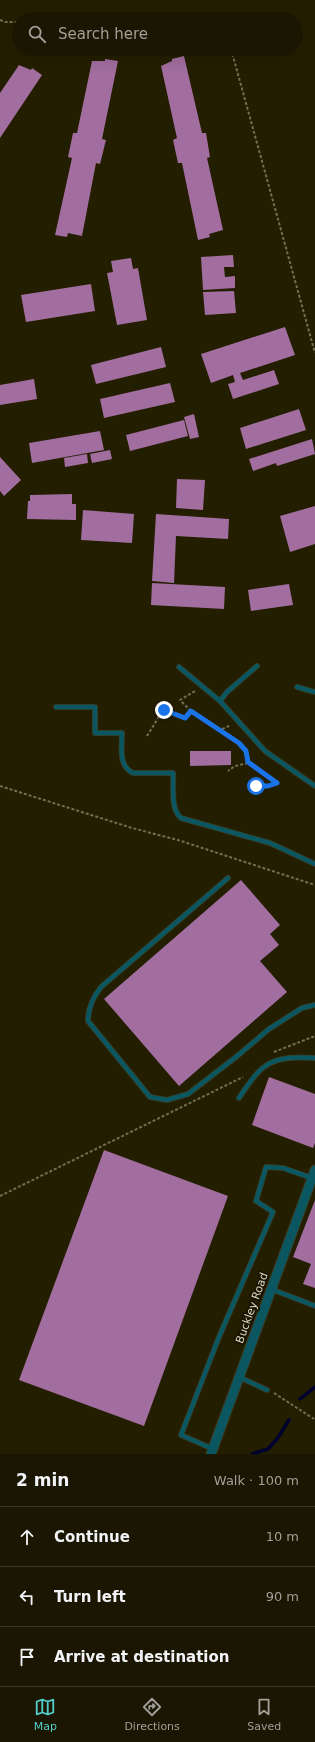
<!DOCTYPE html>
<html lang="en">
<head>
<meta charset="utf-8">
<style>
	:root { --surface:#1b1601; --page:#241f0b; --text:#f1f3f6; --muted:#a09f99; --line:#393523; --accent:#53cdca }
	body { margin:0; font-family:"DejaVu Sans",sans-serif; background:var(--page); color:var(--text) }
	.stop { position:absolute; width:12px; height:12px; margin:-9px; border:3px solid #1a73e8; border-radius:50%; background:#fff }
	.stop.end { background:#1a73e8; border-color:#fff; box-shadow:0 1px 4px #0008 }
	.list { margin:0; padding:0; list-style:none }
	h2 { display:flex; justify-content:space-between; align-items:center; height:52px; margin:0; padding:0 16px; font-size:17px }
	h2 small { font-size:13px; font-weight:400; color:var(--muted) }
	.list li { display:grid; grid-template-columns:26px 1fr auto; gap:12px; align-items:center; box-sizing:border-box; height:60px; padding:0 16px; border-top:1px solid var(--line) }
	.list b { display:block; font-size:15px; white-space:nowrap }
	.list em { font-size:13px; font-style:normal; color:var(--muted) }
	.icon { flex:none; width:22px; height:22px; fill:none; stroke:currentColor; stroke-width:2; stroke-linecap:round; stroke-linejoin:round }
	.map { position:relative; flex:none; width:315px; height:1454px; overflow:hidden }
	.search { position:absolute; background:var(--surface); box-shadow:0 4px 16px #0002; left:12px; right:12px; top:12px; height:44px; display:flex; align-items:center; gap:10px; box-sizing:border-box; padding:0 14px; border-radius:22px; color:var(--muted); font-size:15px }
	.sheet { height:232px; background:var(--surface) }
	nav { display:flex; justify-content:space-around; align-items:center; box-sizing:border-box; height:56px; border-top:1px solid var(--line); background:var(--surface); font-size:11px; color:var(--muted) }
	nav a { display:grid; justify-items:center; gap:2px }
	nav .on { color:var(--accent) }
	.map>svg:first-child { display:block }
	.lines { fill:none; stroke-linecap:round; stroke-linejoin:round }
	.stream { stroke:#00012f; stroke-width:3.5 }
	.building { fill:#a16e9f }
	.service-casing { stroke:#3d381c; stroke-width:6 }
	.minor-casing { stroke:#3d381c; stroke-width:11 }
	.path { stroke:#726e55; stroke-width:2; stroke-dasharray:3 2; stroke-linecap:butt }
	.service { stroke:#0a5761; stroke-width:4.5 }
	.minor { stroke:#0a5761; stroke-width:9 }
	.route { stroke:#1a73e8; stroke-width:5 }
	.labels { text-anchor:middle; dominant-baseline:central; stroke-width:4; stroke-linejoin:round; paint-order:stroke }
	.street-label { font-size:11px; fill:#dad7c5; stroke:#1b1500 }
</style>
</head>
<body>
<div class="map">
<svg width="315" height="1454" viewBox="0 0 315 1454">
	<rect width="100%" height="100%" fill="#241e01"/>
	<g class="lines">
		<g class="stream">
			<path d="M300 1399 315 1387"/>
			<path d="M252 1454 268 1449 277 1439 289 1420"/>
		</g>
	</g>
	<g class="building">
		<path d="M184 56 202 133H206L210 157 207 158 223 230 209 234 210 237 198 240 182 163H178L173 140 177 138 161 66 172 61V59Z"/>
		<path d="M105 59 118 61 102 139 106 140 100 164 96 163 82 236 68 233 67 237 55 235 72 158 68 157 73 133H77L92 61H105Z"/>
		<path d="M19 65 31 70 32 68 42 75 0 138V93Z"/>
		<path d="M233 255 234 267H224L225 277 235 276V288L203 290 201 257Z"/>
		<path d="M131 258 133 269 138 268 147 320 117 325 107 273 113 272 111 261Z"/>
		<path d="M91 284 95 311 26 322 21 295Z"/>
		<path d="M234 291 236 313 205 315 203 292Z"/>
		<path d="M285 327 295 355 240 373 243 380 274 370 279 384 233 399 228 384 235 382 233 375 211 383 201 354Z"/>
		<path d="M161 347 166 367 96 384 91 365Z"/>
		<path d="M34 379 37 399 0 405V385Z"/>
		<path d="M170 383 175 402 104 418 100 399Z"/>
		<path d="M299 409 306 430 246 449 240 428Z"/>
		<path d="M194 414 199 437 190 439 184 417Z"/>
		<path d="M184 420 188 436 130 451 126 435Z"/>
		<path d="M100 431 104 450 32 463 29 443Z"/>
		<path d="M312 439 315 454 277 466 276 463 253 471 249 459Z"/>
		<path d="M110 450 112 459 92 463 90 454Z"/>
		<path d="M87 454 88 463 65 467 64 458Z"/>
		<path d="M0 457 21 480 4 496 0 491Z"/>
		<path d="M177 479 205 480 203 510 176 508Z"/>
		<path d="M72 494V504H76V520L27 519 28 501H30V495Z"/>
		<path d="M315 506V544L290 552 280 516Z"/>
		<path d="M83 510 134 514 132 543 81 540Z"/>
		<path d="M156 514 229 519 228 539 176 536 174 583 152 581Z"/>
		<path d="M152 583 225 587 224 609 151 605Z"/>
		<path d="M289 584 293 605 251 611 248 590Z"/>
		<path d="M190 751H231V765L190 766Z"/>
		<path d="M241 880 280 925 270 934 279 945 260 961 287 992 179 1086 104 999Z"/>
		<path d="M269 1077 315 1094V1143L313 1148 252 1125Z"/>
		<path d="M104 1150 228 1196 144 1426 19 1380Z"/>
		<path d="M315 1200V1288L303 1284 311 1264 293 1257Z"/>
	</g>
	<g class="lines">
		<defs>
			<g id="service">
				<path d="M179 667 220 701 265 751 315 786"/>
				<path d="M297 687 315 692"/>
				<path d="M220 701 227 692 257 666"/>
				<path d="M56 707H95V733H122C122 747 118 766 133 773H173C174 786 170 809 181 818L270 843 315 864"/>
				<path d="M228 878 101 987C93 997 88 1007 88 1021L150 1097 167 1100 188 1094 236 1057 269 1029 302 1008 315 1005"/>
				<path d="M239 1098C246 1088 254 1074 264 1067 278 1056 299 1057 315 1058"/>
				<path d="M271 1289 315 1306"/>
				<path d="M239 1377 267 1390"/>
				<path d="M213 1449 181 1435 219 1337 273 1212 256 1201 266 1167 283 1168 312 1178"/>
			</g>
			<path id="minor" d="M211 1454 315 1170"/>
		</defs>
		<use href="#service" class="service-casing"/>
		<use href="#minor" class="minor-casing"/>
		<g class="path">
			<path d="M152 19H212"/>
			<path d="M0 20 5 22H19"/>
			<path d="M231 49 315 353"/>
			<path d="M191 711 180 700 195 691"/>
			<path d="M220 730C235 741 244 743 248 763L235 766 228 771"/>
			<path d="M147 736 163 710 185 718 191 711 220 730 231 725"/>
			<path d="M248 763 277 783 268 786H256"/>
			<path d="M0 786 132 828 178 840 315 885"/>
			<path d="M274 1052 315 1036"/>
			<path d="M0 1196 243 1077"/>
			<path d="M274 1393 314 1419"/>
		</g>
		<use href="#service" class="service"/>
		<use href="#minor" class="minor"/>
	</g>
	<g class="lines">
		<path class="route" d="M164 710 185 718 191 711 239 743 246 751 248 762 277 783 268 786H256"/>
	</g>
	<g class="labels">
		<g class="street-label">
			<text transform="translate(252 1308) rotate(-70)">Buckley Road</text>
		</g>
	</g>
</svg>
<div class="stop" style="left:256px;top:786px"></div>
<div class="stop end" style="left:164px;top:710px"></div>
<div class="search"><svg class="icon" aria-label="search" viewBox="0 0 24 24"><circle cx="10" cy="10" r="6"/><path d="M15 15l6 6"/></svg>Search here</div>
</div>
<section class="sheet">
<h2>2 min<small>Walk · 100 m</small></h2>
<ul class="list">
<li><svg class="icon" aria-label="ahead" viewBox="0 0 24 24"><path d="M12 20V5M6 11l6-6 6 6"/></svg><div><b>Continue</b></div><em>10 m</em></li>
<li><svg class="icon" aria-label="left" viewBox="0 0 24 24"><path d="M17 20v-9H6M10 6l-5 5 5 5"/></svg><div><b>Turn left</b></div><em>90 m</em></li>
<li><svg class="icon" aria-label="arrive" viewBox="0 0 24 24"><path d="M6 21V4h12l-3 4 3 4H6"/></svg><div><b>Arrive at destination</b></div></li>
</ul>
</section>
<nav>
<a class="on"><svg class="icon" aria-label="map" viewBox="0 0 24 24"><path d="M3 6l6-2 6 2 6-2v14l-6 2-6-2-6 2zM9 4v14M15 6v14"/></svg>Map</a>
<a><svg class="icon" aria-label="directions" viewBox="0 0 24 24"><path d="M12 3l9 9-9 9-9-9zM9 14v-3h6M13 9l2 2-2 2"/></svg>Directions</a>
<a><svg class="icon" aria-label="saved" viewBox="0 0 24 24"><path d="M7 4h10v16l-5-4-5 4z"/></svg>Saved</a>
</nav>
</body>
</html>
